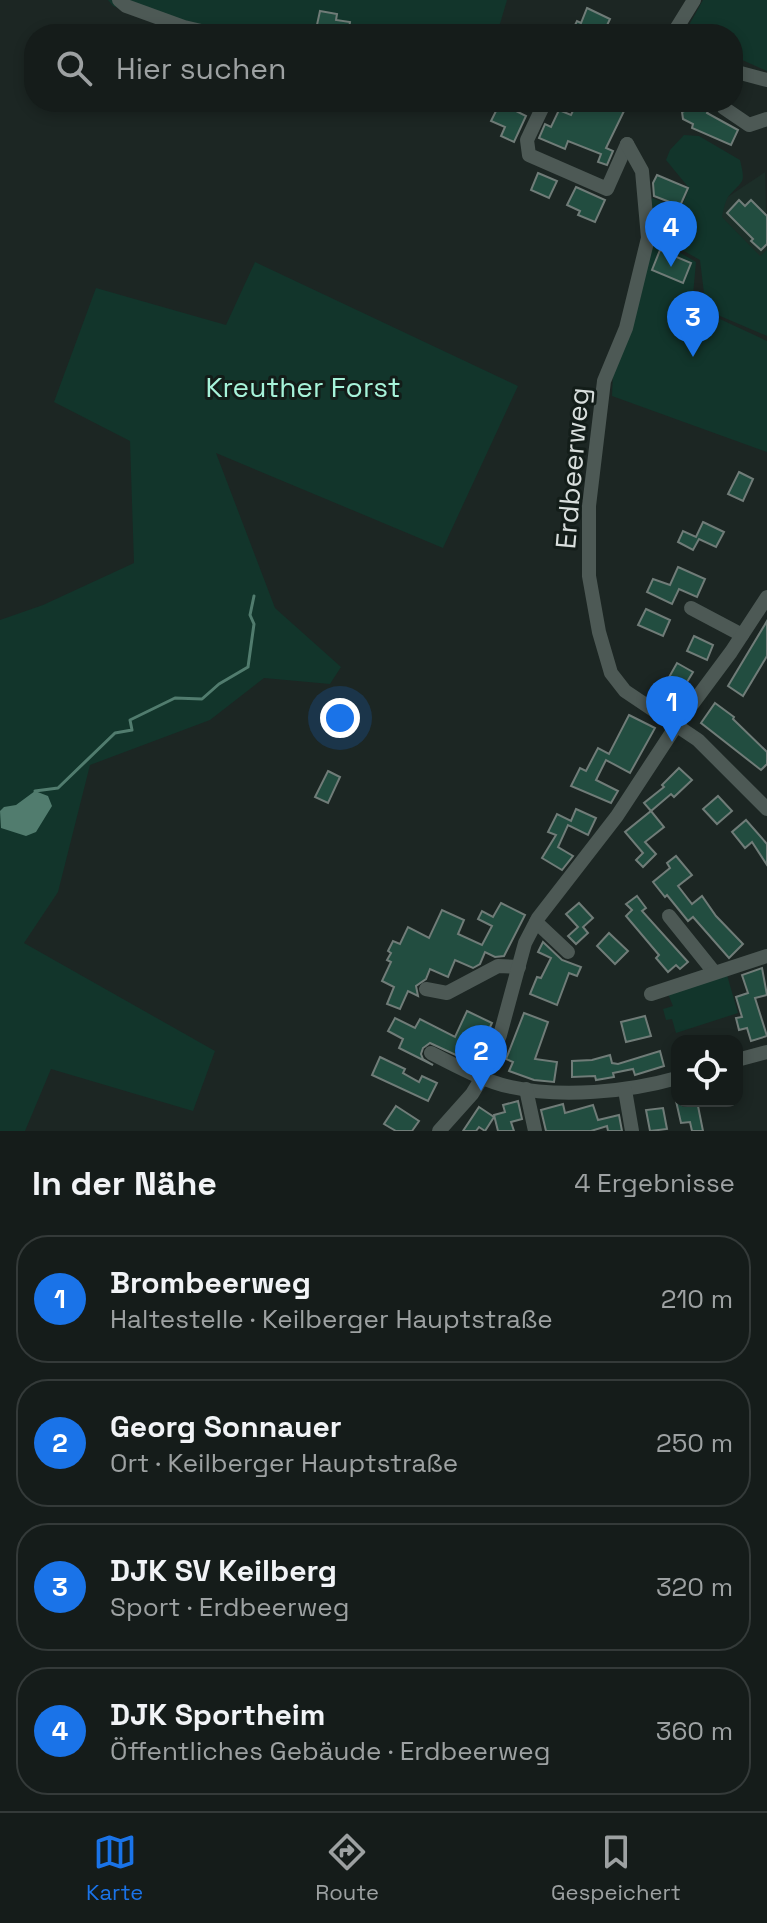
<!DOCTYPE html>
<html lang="de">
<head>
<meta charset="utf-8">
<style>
	:root { --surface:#151c1a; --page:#1e2523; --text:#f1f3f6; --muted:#9da1a2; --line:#343a39; --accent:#1a73e8 }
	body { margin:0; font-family:"Space Grotesk",sans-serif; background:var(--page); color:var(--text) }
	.controls { position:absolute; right:24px; bottom:24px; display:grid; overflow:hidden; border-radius:16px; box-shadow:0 4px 12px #0003 }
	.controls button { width:72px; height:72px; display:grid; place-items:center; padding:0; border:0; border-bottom:2px solid var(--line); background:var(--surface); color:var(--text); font:40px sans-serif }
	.you { position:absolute; left:340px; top:718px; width:28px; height:28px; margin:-20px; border:6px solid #fff; border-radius:50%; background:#1a73e8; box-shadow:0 0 0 12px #1a73e833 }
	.badge { display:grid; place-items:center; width:52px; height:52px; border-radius:50%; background:var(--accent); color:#fff; font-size:26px; font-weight:700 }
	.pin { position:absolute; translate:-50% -66px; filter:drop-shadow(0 2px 4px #0008) }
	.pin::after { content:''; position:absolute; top:42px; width:28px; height:24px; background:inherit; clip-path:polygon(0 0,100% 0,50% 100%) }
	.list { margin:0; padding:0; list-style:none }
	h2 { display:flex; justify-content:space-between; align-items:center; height:104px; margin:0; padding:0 32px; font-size:34px }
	h2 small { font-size:26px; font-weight:400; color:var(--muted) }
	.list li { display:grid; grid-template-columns:52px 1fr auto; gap:24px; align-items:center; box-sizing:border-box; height:128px; margin:0 16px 16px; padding:0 16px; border:2px solid var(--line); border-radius:32px }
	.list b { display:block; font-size:30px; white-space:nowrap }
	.list p { margin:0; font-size:26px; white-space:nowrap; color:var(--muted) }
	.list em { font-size:26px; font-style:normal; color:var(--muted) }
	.icon { flex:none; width:44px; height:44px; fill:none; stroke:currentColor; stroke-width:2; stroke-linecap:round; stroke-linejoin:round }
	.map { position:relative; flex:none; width:767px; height:1131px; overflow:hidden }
	.search { position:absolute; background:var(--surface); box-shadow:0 4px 12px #0003; left:24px; right:24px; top:24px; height:88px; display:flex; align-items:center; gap:20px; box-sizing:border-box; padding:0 28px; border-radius:32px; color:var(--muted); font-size:30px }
	.sheet { height:680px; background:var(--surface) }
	nav { display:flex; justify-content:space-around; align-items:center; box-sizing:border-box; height:112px; border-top:2px solid var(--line); background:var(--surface); font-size:22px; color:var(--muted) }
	nav a { display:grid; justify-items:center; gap:4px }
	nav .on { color:var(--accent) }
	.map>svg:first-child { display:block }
	.built { fill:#1c2e28 }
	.green { fill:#12352b }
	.water { fill:#517c6e }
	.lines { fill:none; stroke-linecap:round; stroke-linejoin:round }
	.stream { stroke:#517c6e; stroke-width:3 }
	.building { fill:#224d40; stroke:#707c78; stroke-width:2 }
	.minor { stroke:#4d5955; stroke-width:14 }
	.labels { text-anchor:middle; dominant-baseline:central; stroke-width:6; stroke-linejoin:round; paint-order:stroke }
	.park-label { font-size:28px; fill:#a7f3da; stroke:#131d19 }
	.street-label { font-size:28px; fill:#d8dedc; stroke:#131d19 }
</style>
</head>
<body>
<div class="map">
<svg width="767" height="1131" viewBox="0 0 767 1131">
	<rect width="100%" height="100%" fill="#1c2623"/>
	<path class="built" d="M765 172 767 251 760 259 710 209Z"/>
	<g class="green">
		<path d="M108 0H507L497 34H183L113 6Z"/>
		<path d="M703 0H767V71L740 59 733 63V34H684Z"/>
		<path d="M684 135 699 136 740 160C746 185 743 179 728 197 725 202 723 211 722 217L760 256 767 250V336L706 310 700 260 652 233V198L681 209 689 188 666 160 670 150Z"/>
		<path d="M653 237 696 262 692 306 767 341V452L612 396 613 373Z"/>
		<path d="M255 262 518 386 443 548 216 453 275 608 341 667 330 684 264 678 210 720 90 765 58 892 24 943 215 1051 193 1111 51 1069 25 1131H0V620L43 605 134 563 130 441 54 402 96 288 226 325Z"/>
		<path d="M727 975 738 1013 676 1033 672 1019 666 1020 663 1009 673 1006 668 994Z"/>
	</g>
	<path class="water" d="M35 791 48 796 52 806 36 832 26 836 1 828 0 811 4 807 16 805Z"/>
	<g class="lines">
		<path class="stream" d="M35 791 58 788 115 733 132 730 130 720 175 698 202 699 219 684 248 667 254 624 250 615 254 596"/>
	</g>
	<g class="building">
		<path d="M587 8 610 19 603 34 588 27 585 34 572 31 577 21 581 23Z"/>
		<path d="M320 11 337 14 336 20 350 22 348 34H315Z"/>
		<path d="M577 102 598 109 601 102H610L625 109 606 148 613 151 607 165 598 162 601 154 568 141 565 149 539 138 545 124 551 127 559 110 571 115Z"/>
		<path d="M694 102H712L707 113 738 130 731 145 692 128 693 124 683 119 682 112 692 108Z"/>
		<path d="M500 103 526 116 514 142 501 136 505 127 491 121Z"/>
		<path d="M538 173 557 181 549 198 531 190Z"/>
		<path d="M657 175 688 188 680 206 654 196 653 183Z"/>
		<path d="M576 187 605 200 595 222 578 215 580 211 567 205Z"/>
		<path d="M739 200 745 206 751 200 767 216V244L761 250 751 241 753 239 727 213Z"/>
		<path d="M660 250 691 263 683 283 652 270Z"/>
		<path d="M739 472 753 479 743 501 728 494Z"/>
		<path d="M703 522 724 532 716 547 699 539 693 550 678 542 683 531 696 537Z"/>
		<path d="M678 567 705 579 697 597 679 589 672 604 647 592 653 579 670 585Z"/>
		<path d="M646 609 670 620 663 636 638 625Z"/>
		<path d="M767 621V656L743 696 728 686Z"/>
		<path d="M694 636 713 645 707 660 687 651Z"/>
		<path d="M677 663 693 672 678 697 663 688Z"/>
		<path d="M715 703 734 717 733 719 767 752V764L761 770 701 723Z"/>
		<path d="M629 715 655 728 630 773 606 760 596 780 618 791 611 803 571 786 580 768 586 771 598 748 609 754Z"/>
		<path d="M679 768 692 780 674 797 671 794 651 811 644 803 664 787 662 785Z"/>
		<path d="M328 771 340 777 328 803 315 797Z"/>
		<path d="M718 796 732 811 717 824 703 809Z"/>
		<path d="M576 809 596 818 588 835 568 825 558 847 573 856 562 870 542 858 556 835 548 832 557 814 571 821Z"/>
		<path d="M651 811 664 827 645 842 656 854 643 867 636 860 643 853 625 832Z"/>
		<path d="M746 820 767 844V865L752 842 745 848 732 832Z"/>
		<path d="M676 856 692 875 678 886 692 904 702 896 716 916 743 944 729 958 693 917 688 921 667 895 665 897 653 882 670 868 667 863Z"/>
		<path d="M637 896 646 908 642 911 688 962 680 969 676 965 668 972 656 958 659 955 626 916 632 910 626 904Z"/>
		<path d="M501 903 525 915 504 956 495 957 485 952 480 964 473 968 455 960 448 977 430 969 426 979 416 986 418 996 408 991 400 1009 387 1004 394 987 382 981 391 962 387 960 391 953 388 951 393 941 400 944 408 927 429 938 442 910 464 920 458 934 482 945 492 926 478 919 482 911 493 917Z"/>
		<path d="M579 903 593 918 583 927 588 933 576 944 568 936 578 927 566 914Z"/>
		<path d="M609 933 628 951 615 964 597 946Z"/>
		<path d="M543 942 562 960 581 967 577 976 569 973 557 1005 530 994 537 977 541 978 551 958 538 952Z"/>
		<path d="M762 968 767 995 755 998 767 1036 751 1041 747 1028 739 1030 736 1018 742 1017 736 997 748 993 742 975Z"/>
		<path d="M467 1011 492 1023 473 1063 430 1043 423 1048 421 1054 423 1059 433 1065 399 1048 403 1039 388 1031 395 1018 415 1028 420 1019 455 1037Z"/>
		<path d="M524 1013 548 1022 535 1059 557 1062 554 1082 534 1080 509 1071 513 1062 506 1059Z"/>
		<path d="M645 1016 651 1036 626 1042 621 1022Z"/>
		<path d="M660 1051 664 1066 635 1075 633 1069 613 1073 614 1077 596 1080 595 1076 572 1077V1061L592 1060 610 1055 612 1063 618 1064Z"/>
		<path d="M380 1057 405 1069 403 1073 419 1082 422 1076 437 1083 428 1101 372 1075Z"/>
		<path d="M518 1101 522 1119 511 1122 514 1131H498L494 1115 505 1112 503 1105Z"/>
		<path d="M676 1101H697L703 1131H692L690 1122 681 1123Z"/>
		<path d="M563 1104 565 1113 593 1105 598 1120 619 1115 622 1131H608L607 1126 591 1131H546L541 1110Z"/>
		<path d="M396 1106 419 1121 412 1131H396L384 1124Z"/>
		<path d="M479 1107 494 1117 485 1131 479 1127 476 1131H463Z"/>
		<path d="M663 1108 667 1129 650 1131 646 1110Z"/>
	</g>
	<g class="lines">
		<g class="minor">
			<path d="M119 0 126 6 184 27 214 34"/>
			<path d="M673 34 694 0"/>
			<path d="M733 71 767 80"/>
			<path d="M545 102 527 140 529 155 607 189 627 144"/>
			<path d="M724 102V108L749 125 767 119"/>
			<path d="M627 144 642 171 648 238 626 328 604 381 589 506V576L599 632 611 673 625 691 698 740 767 809"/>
			<path d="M691 608 742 635"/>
			<path d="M669 916 714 972"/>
			<path d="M536 922 568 952"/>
			<path d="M426 989 447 993 498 966 519 967"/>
			<path d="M651 994 767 956"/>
			<path d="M431 1053C454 1065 486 1082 511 1087 561 1098 628 1092 677 1078"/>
			<path d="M737 1060 767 1052"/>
			<path d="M526 1089 535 1131"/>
			<path d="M625 1090 632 1131"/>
			<path d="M439 1131 472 1094 483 1076 500 1035 525 943 538 918 617 816 676 726 731 652 767 597"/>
		</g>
	</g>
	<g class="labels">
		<g class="park-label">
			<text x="303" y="387">Kreuther Forst</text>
		</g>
		<g class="street-label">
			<text transform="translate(572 468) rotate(-85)">Erdbeerweg</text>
		</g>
	</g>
</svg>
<div class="controls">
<button><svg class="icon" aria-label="locate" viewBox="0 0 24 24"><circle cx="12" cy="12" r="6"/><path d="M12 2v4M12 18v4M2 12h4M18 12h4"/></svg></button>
</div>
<div class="you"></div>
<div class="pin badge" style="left:672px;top:742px">1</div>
<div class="pin badge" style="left:481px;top:1091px">2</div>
<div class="pin badge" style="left:693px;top:357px">3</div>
<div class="pin badge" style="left:671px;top:267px">4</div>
<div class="search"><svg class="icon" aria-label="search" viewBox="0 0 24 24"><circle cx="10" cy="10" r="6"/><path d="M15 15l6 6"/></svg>Hier suchen</div>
</div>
<section class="sheet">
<h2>In der Nähe<small>4 Ergebnisse</small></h2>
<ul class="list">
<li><span class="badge">1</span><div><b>Brombeerweg</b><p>Haltestelle · Keilberger Hauptstraße</p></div><em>210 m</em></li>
<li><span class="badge">2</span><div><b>Georg Sonnauer</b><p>Ort · Keilberger Hauptstraße</p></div><em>250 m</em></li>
<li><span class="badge">3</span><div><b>DJK SV Keilberg</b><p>Sport · Erdbeerweg</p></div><em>320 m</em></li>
<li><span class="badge">4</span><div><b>DJK Sportheim</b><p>Öffentliches Gebäude · Erdbeerweg</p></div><em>360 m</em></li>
</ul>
</section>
<nav>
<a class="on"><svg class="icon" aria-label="map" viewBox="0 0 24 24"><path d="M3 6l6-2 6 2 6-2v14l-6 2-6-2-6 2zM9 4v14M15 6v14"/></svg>Karte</a>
<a><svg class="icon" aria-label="directions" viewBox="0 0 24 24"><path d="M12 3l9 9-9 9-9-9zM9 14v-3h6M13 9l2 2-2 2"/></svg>Route</a>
<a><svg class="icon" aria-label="saved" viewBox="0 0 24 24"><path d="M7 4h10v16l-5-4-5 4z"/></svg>Gespeichert</a>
</nav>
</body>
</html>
